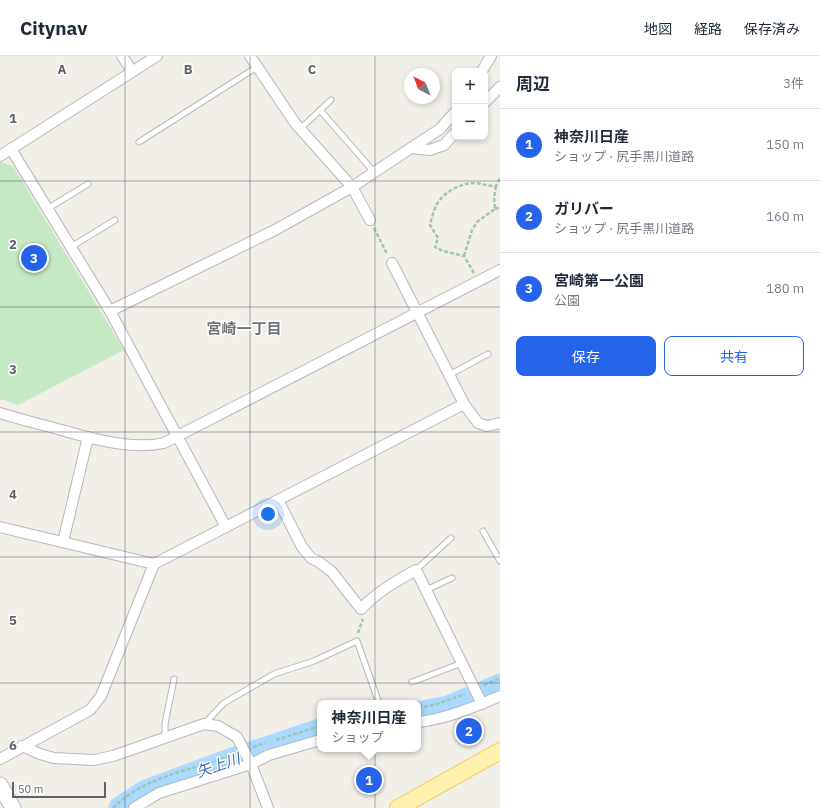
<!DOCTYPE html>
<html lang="ja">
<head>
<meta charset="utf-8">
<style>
	:root { --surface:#fff; --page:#f2f2f3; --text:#1f2937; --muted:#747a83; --line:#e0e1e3; --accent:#2563eb }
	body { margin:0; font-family:"IBM Plex Sans","Noto Sans JP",sans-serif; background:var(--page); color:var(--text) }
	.controls { position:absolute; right:12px; top:12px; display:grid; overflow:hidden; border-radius:8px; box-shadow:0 2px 6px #0003 }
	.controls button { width:36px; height:36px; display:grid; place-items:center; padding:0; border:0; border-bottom:1px solid var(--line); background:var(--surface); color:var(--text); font:20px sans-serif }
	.compass { position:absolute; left:404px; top:12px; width:36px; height:36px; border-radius:50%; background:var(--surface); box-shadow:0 2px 6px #0003; rotate:318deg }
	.scale { position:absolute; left:12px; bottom:10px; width:94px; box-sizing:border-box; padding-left:4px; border:2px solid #5f6368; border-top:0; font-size:11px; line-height:14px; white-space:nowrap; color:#5f6368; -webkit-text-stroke:3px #fff; paint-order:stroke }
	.you { position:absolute; left:268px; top:458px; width:14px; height:14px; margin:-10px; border:3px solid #fff; border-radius:50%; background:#1a73e8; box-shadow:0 0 0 6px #1a73e833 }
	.badge { display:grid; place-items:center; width:26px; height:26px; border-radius:50%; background:var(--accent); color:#fff; font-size:13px; font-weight:700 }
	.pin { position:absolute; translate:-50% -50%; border:2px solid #fff; box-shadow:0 1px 4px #0006 }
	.popup { position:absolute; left:317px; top:644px; width:104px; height:52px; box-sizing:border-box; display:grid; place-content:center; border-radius:8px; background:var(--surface); filter:drop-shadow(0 1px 3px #0005); font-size:13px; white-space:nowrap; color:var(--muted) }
	.popup b { font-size:15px; color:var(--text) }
	.popup::after { content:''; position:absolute; left:50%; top:100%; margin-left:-8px; border:8px solid transparent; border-top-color:var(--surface) }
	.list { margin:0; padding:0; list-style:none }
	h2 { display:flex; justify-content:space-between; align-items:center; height:52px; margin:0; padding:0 16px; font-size:17px }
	h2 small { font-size:13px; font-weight:400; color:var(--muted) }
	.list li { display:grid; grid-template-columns:26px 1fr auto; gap:12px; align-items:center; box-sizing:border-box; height:72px; padding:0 16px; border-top:1px solid var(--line) }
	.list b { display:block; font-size:15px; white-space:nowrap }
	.list p { margin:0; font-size:13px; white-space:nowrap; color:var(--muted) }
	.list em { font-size:13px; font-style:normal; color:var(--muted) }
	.actions { display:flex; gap:8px; padding:12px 16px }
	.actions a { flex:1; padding:9px 0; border:1px solid var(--accent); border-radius:8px; text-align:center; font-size:14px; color:var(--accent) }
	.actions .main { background:var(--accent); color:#fff }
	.map { position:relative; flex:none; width:500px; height:752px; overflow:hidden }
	header { display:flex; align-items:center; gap:24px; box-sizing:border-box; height:56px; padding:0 20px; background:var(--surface); border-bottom:1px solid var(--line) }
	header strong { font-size:19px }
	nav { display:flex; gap:22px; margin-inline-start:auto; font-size:14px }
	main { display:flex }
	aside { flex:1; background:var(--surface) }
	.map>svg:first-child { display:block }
	.green { fill:#c5e8c5 }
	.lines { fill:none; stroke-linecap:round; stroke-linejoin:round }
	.river { stroke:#aadaff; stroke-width:23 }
	.lane-casing { stroke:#b5b8bc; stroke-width:7 }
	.street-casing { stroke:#b5b8bc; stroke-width:12 }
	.secondary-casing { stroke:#b6babf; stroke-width:17 }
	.primary-casing { stroke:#f2c960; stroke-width:18 }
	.path { stroke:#9cc7a9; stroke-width:2.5; stroke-dasharray:4 2; stroke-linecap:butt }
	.lane { stroke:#fff; stroke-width:5 }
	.street { stroke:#fff; stroke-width:10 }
	.secondary { stroke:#fff; stroke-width:15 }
	.primary { stroke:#fff2af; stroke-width:16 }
	.grid { fill:none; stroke:#5f6368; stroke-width:1; stroke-opacity:0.55 }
	.labels { text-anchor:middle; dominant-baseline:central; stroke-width:3; stroke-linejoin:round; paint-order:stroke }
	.neighbourhood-label { font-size:15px; font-weight:bold; fill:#70757a; stroke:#fff }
	.water-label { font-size:15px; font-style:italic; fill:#4174aa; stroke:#fff }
	.grid-label { font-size:13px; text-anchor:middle; font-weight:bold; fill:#5f6368; stroke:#fff; stroke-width:3; stroke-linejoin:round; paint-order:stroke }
</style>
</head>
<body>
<header>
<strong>Citynav</strong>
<nav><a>地図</a><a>経路</a><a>保存済み</a></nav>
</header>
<main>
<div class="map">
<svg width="500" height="752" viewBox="0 0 500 752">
	<rect width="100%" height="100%" fill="#f1efe8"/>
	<path class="green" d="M1 106 13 110 124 294 18 349 0 343V107Z"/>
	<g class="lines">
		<g class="river">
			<path d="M418 657 448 651 500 629"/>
			<path d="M120 752 146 735 227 705 320 674"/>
		</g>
		<defs>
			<g id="lane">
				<path d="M320 54 374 116"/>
				<path d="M300 73 331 44"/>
				<path d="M139 86 257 11"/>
				<path d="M47 153 88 128"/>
				<path d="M71 191 115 164"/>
				<path d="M449 319 488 298"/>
				<path d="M483 475 500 505"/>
				<path d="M416 514 451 482"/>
				<path d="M426 534 452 522"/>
				<path d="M412 626 462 607"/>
				<path d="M204 668 224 647 274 618 314 605 357 585 379 647"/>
				<path d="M165 681V668L174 623"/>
			</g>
			<g id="street">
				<path d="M122 0 132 15"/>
				<path d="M250 0 295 67 352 131 370 164"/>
				<path d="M482 15 491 0"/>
				<path d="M485 46 500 31"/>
				<path d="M411 92 440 73 455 56"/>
				<path d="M11 93 110 255 226 471"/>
				<path d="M0 100 157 0"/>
				<path d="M392 207 464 348 478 367 487 370 500 367"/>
				<path d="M110 255 275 174 352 131 411 92 430 94 444 89 455 77"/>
				<path d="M0 357C18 363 36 367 54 372 87 381 130 395 164 387L500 214"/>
				<path d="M278 444 302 491 311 502 319 506 332 516 361 553C377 536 396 525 416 514L482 648"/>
				<path d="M0 471 154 508 464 348"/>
				<path d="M63 486 88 381"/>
				<path d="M418 666C446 663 474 651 500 640"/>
				<path d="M22 690 40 698 54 702 94 704 113 700 204 668 218 670 237 681 251 708 268 752"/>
				<path d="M0 703 90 654 101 640 154 508"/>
				<path d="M134 752 159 737 251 708 269 699 320 684"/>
			</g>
			<path id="secondary" d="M0 729 13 752"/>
			<path id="primary" d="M398 752 500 695"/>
		</defs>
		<use href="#lane" class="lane-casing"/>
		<use href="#street" class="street-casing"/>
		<use href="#secondary" class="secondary-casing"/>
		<use href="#primary" class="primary-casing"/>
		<g class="path">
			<path d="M495 153 500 151"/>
			<path d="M374 172 387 198"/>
			<path d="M464 200 472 174 477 166 495 153 494 142 496 130"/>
			<path d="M474 217 464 200 443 195 435 191 438 182 430 169C432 161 434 152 439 145 446 135 462 127 474 127 482 127 489 131 496 130L500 122"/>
			<path d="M358 577 363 563"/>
			<path d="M484 629 500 622"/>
			<path d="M418 652 434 649 465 638"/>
			<path d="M276 684 320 670"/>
			<path d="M253 691 265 687"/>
			<path d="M113 752C147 718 193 715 235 698"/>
		</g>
		<use href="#lane" class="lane"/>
		<use href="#street" class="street"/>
		<use href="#secondary" class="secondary"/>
		<use href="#primary" class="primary"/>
	</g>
	<path class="grid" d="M125 0V752M250 0V752M375 0V752M0 125H500M0 251H500M0 376H500M0 501H500M0 627H500"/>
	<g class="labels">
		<g class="neighbourhood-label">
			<text x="244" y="272">宮崎一丁目</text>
		</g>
		<g class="water-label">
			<text transform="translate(218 709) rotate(-19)">矢上川</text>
		</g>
	</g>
	<g class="grid-label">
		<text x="62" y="18">A</text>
		<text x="188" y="18">B</text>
		<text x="312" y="18">C</text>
		<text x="13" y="67">1</text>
		<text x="13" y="193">2</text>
		<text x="13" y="318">3</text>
		<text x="13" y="443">4</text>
		<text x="13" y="569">5</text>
		<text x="13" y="694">6</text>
	</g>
</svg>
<div class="controls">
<button>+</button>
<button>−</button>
</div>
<svg class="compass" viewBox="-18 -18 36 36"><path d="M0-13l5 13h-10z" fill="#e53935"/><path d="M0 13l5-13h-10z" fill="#747a83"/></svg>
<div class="scale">50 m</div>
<div class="you"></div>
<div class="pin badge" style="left:369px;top:724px">1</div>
<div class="popup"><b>神奈川日産</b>ショップ</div>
<div class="pin badge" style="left:469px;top:675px">2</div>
<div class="pin badge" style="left:34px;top:202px">3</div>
</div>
<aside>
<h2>周辺<small>3件</small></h2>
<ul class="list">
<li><span class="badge">1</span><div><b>神奈川日産</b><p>ショップ · 尻手黒川道路</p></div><em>150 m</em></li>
<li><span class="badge">2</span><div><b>ガリバー</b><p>ショップ · 尻手黒川道路</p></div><em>160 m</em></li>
<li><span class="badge">3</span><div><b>宮崎第一公園</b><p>公園</p></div><em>180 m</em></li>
</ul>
<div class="actions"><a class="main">保存</a><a>共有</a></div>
</aside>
</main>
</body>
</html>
